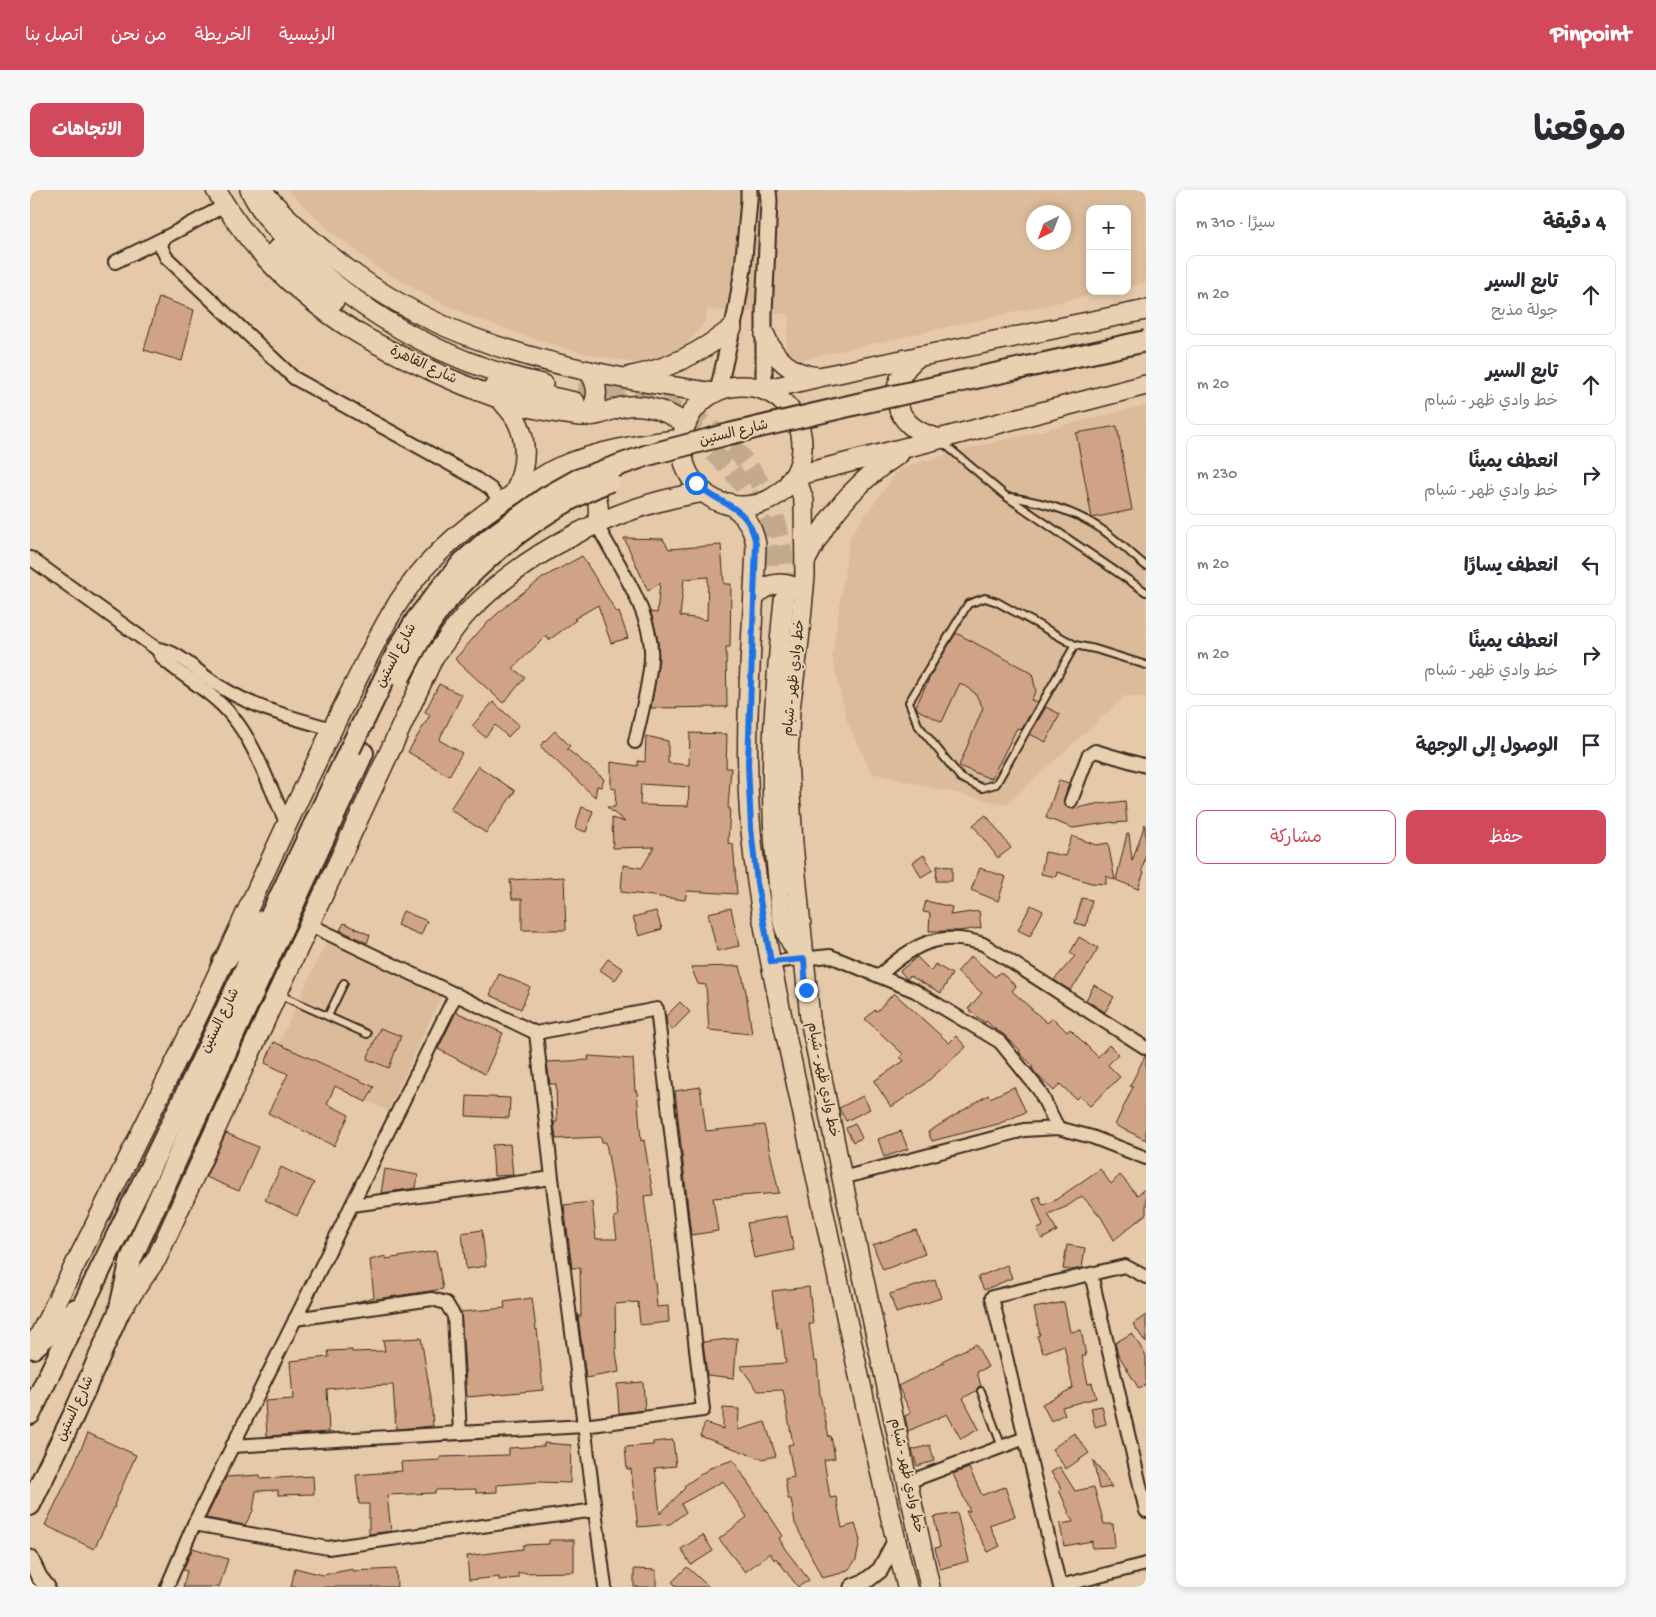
<!DOCTYPE html>
<html lang="ar">
<head>
<meta charset="utf-8">
<style>
	:root { --surface:#fff; --page:#f7f7f7; --text:#2b2b33; --muted:#7c7c81; --line:#e1e1e2; --accent:#d1495b }
	body { margin:0; font-family:"Gochi Hand","Playpen Sans Arabic",sans-serif; background:var(--page); color:var(--text); direction:rtl }
	.controls { position:absolute; right:15px; top:15px; display:grid; overflow:hidden; border-radius:10px; box-shadow:0 2px 8px #0003 }
	.controls button { width:45px; height:45px; display:grid; place-items:center; padding:0; border:0; border-bottom:1px solid var(--line); background:var(--surface); color:var(--text); font:25px sans-serif }
	.compass { position:absolute; left:996px; top:15px; width:45px; height:45px; border-radius:50%; background:var(--surface); box-shadow:0 2px 8px #0003; rotate:222deg }
	.stop { position:absolute; width:15px; height:15px; margin:-11px; border:4px solid #1a73e8; border-radius:50%; background:#fff }
	.stop.end { background:#1a73e8; border-color:#fff; box-shadow:0 1px 5px #0008 }
	.list { margin:0; padding:0; list-style:none }
	h2 { display:flex; justify-content:space-between; align-items:center; height:65px; margin:0; padding:0 20px; font-size:21px }
	h2 small { font-size:16px; font-weight:400; color:var(--muted) }
	.list li { display:grid; grid-template-columns:32px 1fr auto; gap:15px; align-items:center; box-sizing:border-box; height:80px; margin:0 10px 10px; padding:0 10px; border:1px solid var(--line); border-radius:10px }
	.list b { display:block; font-size:19px; white-space:nowrap }
	.list p { margin:0; font-size:16px; white-space:nowrap; color:var(--muted) }
	.list em { font-size:16px; font-style:normal; color:var(--muted) }
	.actions { display:flex; gap:10px; padding:15px 20px }
	.actions a { flex:1; padding:11px 0; border:1px solid var(--accent); border-radius:10px; text-align:center; font-size:18px; color:var(--accent) }
	.actions .main { background:var(--accent); color:#fff }
	.icon { flex:none; width:28px; height:28px; fill:none; stroke:currentColor; stroke-width:2; stroke-linecap:round; stroke-linejoin:round }
	.map { position:relative; flex:none; width:1116px; height:1397px; overflow:hidden; direction:ltr; border-radius:10px }
	header { display:flex; align-items:center; gap:30px; box-sizing:border-box; height:70px; padding:0 25px; background:var(--accent); color:#fff }
	header strong { font-size:24px }
	nav { display:flex; gap:28px; margin-inline-start:auto; font-size:18px }
	.intro { display:flex; align-items:center; justify-content:space-between; box-sizing:border-box; height:120px; padding:0 30px }
	h1 { margin:0; font-size:35px }
	.button { padding:12px 22px; border-radius:10px; background:var(--accent); color:#fff; font-size:18px; font-weight:700 }
	main { display:flex; gap:30px; padding:0 30px }
	aside { flex:1; background:var(--surface); border-radius:10px; box-shadow:0 2px 8px #0003 }
	.map>svg:first-child { display:block }
	.built { fill:#dcbb9b; fill-rule:evenodd }
	.building { fill:#d1a386; stroke:#3b2a1e; fill-rule:evenodd }
	.lines { fill:none; stroke-linecap:round; stroke-linejoin:round }
	.primary-tunnel { stroke:#c3a98d; stroke-width:19; stroke-dasharray:19 9; stroke-linecap:butt }
	.service-casing { stroke:#3b2a1e; stroke-width:10 }
	.minor-casing { stroke:#3b2a1e; stroke-width:16 }
	.tertiary-casing { stroke:#3b2a1e; stroke-width:19 }
	.primary-casing { stroke:#3b2a1e; stroke-width:22 }
	.trunk-casing { stroke:#3b2a1e; stroke-width:24 }
	.service { stroke:#e8d0b0; stroke-width:6 }
	.minor { stroke:#e8d0b0; stroke-width:12 }
	.tertiary { stroke:#e8d0b0; stroke-width:15 }
	.primary { stroke:#e8d0b0; stroke-width:19 }
	.trunk { stroke:#e8d0b0; stroke-width:20 }
	.trunk-bridge-casing { stroke:#3b2a1e; stroke-width:24; stroke-linecap:butt }
	.trunk-bridge { stroke:#e8d0b0; stroke-width:20 }
	.route { stroke:#1a73e8; stroke-width:6 }
	.labels { text-anchor:middle; dominant-baseline:central; stroke-width:4; stroke-linejoin:round; paint-order:stroke }
	.street-label { font-size:14px; fill:#3b2a1e; stroke:#e8d0b0 }
</style>
</head>
<body>
<header>
<strong>Pinpoint</strong>
<nav><a>الرئيسية</a><a>الخريطة</a><a>من نحن</a><a>اتصل بنا</a></nav>
</header>
<div class="intro"><h1>موقعنا</h1><a class="button">الاتجاهات</a></div>
<main>
<aside>
<h2>4 دقيقة<small>سيرًا · 310 m</small></h2>
<ul class="list">
<li><svg class="icon" aria-label="ahead" viewBox="0 0 24 24"><path d="M12 20V5M6 11l6-6 6 6"/></svg><div><b>تابع السير</b><p>جولة مذبح</p></div><em>20 m</em></li>
<li><svg class="icon" aria-label="ahead" viewBox="0 0 24 24"><path d="M12 20V5M6 11l6-6 6 6"/></svg><div><b>تابع السير</b><p>خط وادي ظهر - شبام</p></div><em>20 m</em></li>
<li><svg class="icon" aria-label="right" viewBox="0 0 24 24"><path d="M7 20v-9h11M14 6l5 5-5 5"/></svg><div><b>انعطف يمينًا</b><p>خط وادي ظهر - شبام</p></div><em>230 m</em></li>
<li><svg class="icon" aria-label="left" viewBox="0 0 24 24"><path d="M17 20v-9H6M10 6l-5 5 5 5"/></svg><div><b>انعطف يسارًا</b></div><em>20 m</em></li>
<li><svg class="icon" aria-label="right" viewBox="0 0 24 24"><path d="M7 20v-9h11M14 6l5 5-5 5"/></svg><div><b>انعطف يمينًا</b><p>خط وادي ظهر - شبام</p></div><em>20 m</em></li>
<li><svg class="icon" aria-label="arrive" viewBox="0 0 24 24"><path d="M6 21V4h12l-3 4 3 4H6"/></svg><div><b>الوصول إلى الوجهة</b></div></li>
</ul>
<div class="actions"><a class="main">حفظ</a><a>مشاركة</a></div>
</aside>
<div class="map">
<svg width="1116" height="1397" viewBox="0 0 1116 1397">
	<rect width="100%" height="100%" fill="#e5c9a9"/>
	<filter id="ink" filterUnits="userSpaceOnUse"><feTurbulence type="fractalNoise" baseFrequency=".02" numOctaves="2"/><feDisplacementMap in="SourceGraphic" scale="10" xChannelSelector="R" yChannelSelector="G"/><feConvolveMatrix kernelMatrix="1 2 1 2 8 2 1 2 1" color-interpolation-filters="sRGB"/></filter>
	<g filter="url(#ink)">
		<g class="built">
			<path d="M257 0H1116V92L1097 97V19H1060V101H1078L769 170H762L757 165 756 161 759 124 677 120 675 131 670 139 656 155 634 168 606 173 557 164 517 153 445 128 403 109 346 77 297 38ZM1004 22H1034V52H1004Z"/>
			<path d="M1116 215V508L1095 506 976 615 842 583 818 534 802 467 820 346 869 279 933 260Z"/>
			<path d="M296 752 411 807 358 921 243 866Z"/>
		</g>
		<g class="building">
			<path d="M129 107 164 120 152 171 114 160Z"/>
			<path d="M1087 236 1102 320 1062 328 1046 243Z"/>
			<path d="M594 348 633 349 639 359 691 355 694 394H701L700 457H696L697 517 621 518 629 469 628 451 621 422 627 423 630 393 618 401ZM678 387 677 430 650 426 654 389Z"/>
			<path d="M552 366 587 423 589 422 598 448 581 453 568 415 544 429 546 430 519 450 516 446 483 478 495 488 473 513 425 469 454 436 479 413 514 387Z"/>
			<path d="M926 443 1002 483 1006 501 1001 510 1007 512 991 540 987 538 961 589 929 576 953 518 945 503 930 493 912 532 888 520 886 516 903 481Z"/>
			<path d="M409 494 432 505 409 550 432 563 419 586 378 562 400 525 395 522Z"/>
			<path d="M463 512 489 535 478 547 465 535 455 547 442 536Z"/>
			<path d="M1016 517 1030 524 1016 552 1000 544Z"/>
			<path d="M525 541 540 556 537 559 574 589 571 597 567 596 565 607 510 556Z"/>
			<path d="M660 543 697 544 696 578H701L698 618H700L698 653 703 654 707 704 657 701 655 710 591 702 593 675 612 678 624 657 583 658 582 628 595 632 577 617H585L586 599 581 598V572L608 576V571L615 572 616 546 638 551V573L659 575ZM611 594 659 597 658 616 610 615Z"/>
			<path d="M448 576 485 601 456 643 420 619Z"/>
			<path d="M1029 590 1039 593 1033 612 1038 618 1043 619 1070 613 1071 614 1095 611 1097 632 1083 633V632L1043 638 1016 628Z"/>
			<path d="M552 617 563 621 556 642 545 638Z"/>
			<path d="M956 625 981 658 968 668 943 635Z"/>
			<path d="M1115 634 1116 664 1112 681 1114 682 1108 699 1086 690 1097 644H1099L1102 671Z"/>
			<path d="M1042 646 1066 655 1078 653 1085 690 1076 686V694L1061 693 1027 682 1026 687 1011 684 1015 662 1035 666Z"/>
			<path d="M894 665 903 680 891 687 883 672Z"/>
			<path d="M907 676 922 677V691H906Z"/>
			<path d="M950 678 976 687 968 711 941 700Z"/>
			<path d="M534 687 536 740H492V709H482L480 690Z"/>
			<path d="M1052 708 1062 710 1056 736 1045 733Z"/>
			<path d="M896 711 922 717 920 725 949 721 951 738 929 741H899L900 723 893 722Z"/>
			<path d="M1001 715 1013 721 1000 746 988 740Z"/>
			<path d="M701 718 709 756 687 761 678 723Z"/>
			<path d="M373 721 397 731 391 745 367 735Z"/>
			<path d="M626 721 632 739 609 746 603 727Z"/>
			<path d="M314 733 340 745 337 753 310 740Z"/>
			<path d="M1049 747 1068 758 1050 788 1040 800 1024 790 1045 766 1040 763Z"/>
			<path d="M941 766 965 787 970 782 986 796 982 801 1017 833 1023 828 1037 842 1040 839 1068 867 1079 855 1088 864 1078 875 1090 887 1060 916 1049 906 1046 909 1030 894 1024 901 1006 884 1002 878 1003 876 989 862 990 860 972 843 966 840 956 831 955 833 938 819 952 803 927 782Z"/>
			<path d="M887 767 901 781 905 774 922 784 911 803 880 786 877 789 870 781Z"/>
			<path d="M578 769 593 779 585 790 570 780Z"/>
			<path d="M710 776 716 802 722 844 679 840 676 795 668 794 661 777Z"/>
			<path d="M469 784 500 797 491 819 460 805Z"/>
			<path d="M1064 795 1084 807 1075 822 1056 810Z"/>
			<path d="M864 803 919 853 926 846 936 857 891 897 861 917 844 891 874 871 870 867 873 864 835 829 845 820 847 821Z"/>
			<path d="M650 812 660 822 642 840 637 835 636 826Z"/>
			<path d="M426 822 473 843 455 884 408 859Z"/>
			<path d="M350 838 371 846 359 878 337 869Z"/>
			<path d="M244 852 344 897 336 912 305 896 297 914 319 925 304 956 238 923 258 884 235 873Z"/>
			<path d="M558 866 603 869 605 901H607L611 951 614 950 623 1005 614 1006 624 1091H625L627 1117 638 1116 639 1132 610 1135 608 1112 585 1114 586 1162 589 1182 556 1188 548 1126H551L550 1078H542L534 1015 562 1012 566 1049H587L584 1027 588 1026 576 952H572L571 947 526 949 524 932H527L526 894H520L517 872 559 870Z"/>
			<path d="M1115 866H1116V950L1085 935 1103 897 1100 896Z"/>
			<path d="M670 897 676 941 734 935 749 1003 683 1008 688 1041 661 1045 645 901Z"/>
			<path d="M984 897 996 922 968 934 902 951 898 942 958 905 960 908Z"/>
			<path d="M437 906 480 908 479 928 436 926Z"/>
			<path d="M833 906 840 919 816 931 809 918Z"/>
			<path d="M825 934 832 948 823 952 816 938Z"/>
			<path d="M871 941 878 959 854 967 848 949Z"/>
			<path d="M196 943 228 957 209 1001 176 987Z"/>
			<path d="M480 954 483 985 464 986 462 955Z"/>
			<path d="M251 977 284 993 267 1026 235 1010Z"/>
			<path d="M355 979 388 985 386 998 351 1003Z"/>
			<path d="M1070 979 1081 994 1090 985 1107 1005 1116 998V1024L1084 1050 1071 1027 1052 1006 1036 1017 1018 1024 1027 1041 1012 1049 1007 1040 1013 1036 1003 1009 1009 1006 1013 1015 1024 1011Z"/>
			<path d="M757 1026 764 1060 724 1068 717 1033Z"/>
			<path d="M452 1040 456 1076 436 1079 432 1043Z"/>
			<path d="M886 1040 895 1064 853 1080 843 1055Z"/>
			<path d="M1037 1055 1055 1058 1052 1078 1041 1080 1033 1079Z"/>
			<path d="M406 1061 413 1099 326 1112 344 1107 340 1070 356 1066V1069Z"/>
			<path d="M977 1075 982 1088 954 1100 948 1087Z"/>
			<path d="M905 1090 911 1108 866 1123 860 1104Z"/>
			<path d="M779 1097 783 1134H779L784 1171H787L790 1205 799 1247 801 1246 805 1268 794 1270 800 1308 806 1307 812 1338 825 1334 830 1350 826 1370 819 1379 812 1383 792 1388 765 1333 761 1309H758L755 1289 764 1287 758 1255 763 1254 753 1200 728 1201 710 1176 756 1173 751 1137 747 1138 742 1101Z"/>
			<path d="M502 1108 506 1140 507 1139 513 1200 437 1207 431 1122 475 1118 474 1112Z"/>
			<path d="M1034 1112 1040 1142 1051 1140 1056 1166H1052L1058 1194 1062 1193 1066 1208 1032 1217 1035 1224 1021 1231 1012 1214 1043 1198 1034 1155 1013 1163 1007 1146 1010 1145 1004 1118Z"/>
			<path d="M1116 1125V1153L1103 1134Z"/>
			<path d="M1102 1143 1116 1166V1194L1109 1199 1088 1164 1085 1153Z"/>
			<path d="M391 1148 401 1208 403 1236 366 1239 363 1195 325 1196 297 1199 299 1242 237 1246 235 1211 263 1209 260 1171 299 1167 298 1161 322 1160V1162L355 1161 353 1150Z"/>
			<path d="M707 1148 704 1188 677 1185 673 1152Z"/>
			<path d="M946 1154 958 1177 947 1182 951 1196 948 1197 946 1201 933 1208 949 1239 931 1249 917 1224 878 1241 875 1226 881 1223 868 1196 914 1173 912 1171Z"/>
			<path d="M613 1192 615 1220 589 1223 587 1194Z"/>
			<path d="M1072 1216 1076 1234 1065 1237 1061 1218Z"/>
			<path d="M693 1218 709 1219 708 1240 735 1232 746 1266 732 1269 670 1246 675 1233 693 1239Z"/>
			<path d="M58 1243 106 1265 84 1315 85 1316 64 1359 15 1335 40 1284Z"/>
			<path d="M1044 1243 1059 1263 1036 1279 1022 1259Z"/>
			<path d="M643 1250 646 1276 625 1278 630 1324 655 1298 654 1296 680 1278 703 1270 753 1346 749 1348 755 1359 779 1390 768 1397 746 1368 744 1370 740 1363 715 1382 689 1349 717 1327 693 1291 651 1314 656 1322 640 1334 608 1337 601 1279H597L595 1257 623 1255V1252Z"/>
			<path d="M514 1253 541 1255 540 1293 508 1292 467 1295V1302L446 1303V1299L405 1300V1303L357 1305 361 1341 339 1344V1314H329L326 1285 372 1281 371 1272 410 1270V1267L479 1265V1258L514 1256Z"/>
			<path d="M900 1255 904 1271 887 1276 882 1260Z"/>
			<path d="M1063 1270 1082 1297 1069 1299Z"/>
			<path d="M1030 1277 1045 1301 1064 1297 1074 1334H1083L1085 1357 1062 1358V1351L1034 1356 1030 1334 1043 1332 1029 1300 1032 1299 1021 1282Z"/>
			<path d="M939 1278 952 1305 975 1297 985 1326 959 1335 970 1356 958 1362 936 1321H940L923 1284Z"/>
			<path d="M230 1285V1289L283 1286 284 1304 248 1305V1300L226 1301 223 1321 215 1335 176 1328 196 1287Z"/>
			<path d="M927 1323 939 1371 910 1379 905 1358 910 1357 904 1327Z"/>
			<path d="M673 1345 683 1361 661 1375 651 1359Z"/>
			<path d="M519 1350H544V1382L488 1383V1388L469 1390V1387L439 1390 437 1366 493 1359V1355L519 1354Z"/>
			<path d="M163 1358 198 1369 189 1397H153L157 1381 153 1380Z"/>
			<path d="M657 1377 679 1397H647L642 1392Z"/>
			<path d="M265 1378 293 1385 323 1379V1381L366 1379 367 1397H261Z"/>
			<path d="M604 1379 626 1380V1397H604Z"/>
		</g>
		<g class="lines">
			<g class="primary-tunnel">
				<path d="M548 201C578 204 609 206 638 216 720 246 761 325 754 409"/>
				<path d="M660 245C717 284 744 332 742 403"/>
			</g>
			<defs>
				<g id="service">
					<path d="M912 252 977 307 1116 402"/>
					<path d="M981 307C1010 312 1039 319 1065 335 1082 345 1100 363 1116 376"/>
					<path d="M1045 455 966 594 952 598 931 588 888 535 879 512 938 414 955 408 967 412 1045 455 1065 459 1116 475"/>
					<path d="M248 804 337 844"/>
					<path d="M298 826 314 793"/>
					<path d="M951 1201 972 1257"/>
				</g>
				<g id="minor">
					<path d="M194 16 134 48 131 56 136 67 264 188 445 288 461 299 471 312"/>
					<path d="M85 72 134 48"/>
					<path d="M567 335C587 373 624 425 621 469 619 497 611 525 605 552"/>
					<path d="M0 368 127 459 133 469C155 488 183 503 201 525 225 552 241 601 257 634"/>
					<path d="M127 459C145 460 161 476 176 487 215 516 256 526 302 539"/>
					<path d="M1041 611 1058 566 1065 561 1116 576"/>
					<path d="M280 735 506 843 522 988 575 1397"/>
					<path d="M741 772 800 766 885 801 970 852 1009 900 1028 938"/>
					<path d="M849 786C882 755 908 740 953 754L1116 858"/>
					<path d="M812 988 994 940 1028 938 1062 947 1116 968"/>
					<path d="M322 1015 522 988"/>
					<path d="M1061 1084 1116 1321"/>
					<path d="M265 1129 402 1109 416 1113 424 1126 430 1243"/>
					<path d="M202 1256 554 1236 673 1220 627 819 506 843"/>
					<path d="M878 1292 995 1248"/>
					<path d="M164 1334 298 1358 565 1320"/>
					<path d="M1030 1396 1116 1374"/>
					<path d="M137 1397 164 1334 426 804"/>
					<path d="M1030 1397 962 1107 1095 1076 1116 1087"/>
				</g>
				<g id="tertiary">
					<path d="M734 200V123L739 11 738 0"/>
					<path d="M688 201 706 122 713 79 719 10V0"/>
					<path d="M0 1368 9 1387 17 1397"/>
					<path d="M822 1397 836 1391 850 1380 866 1350"/>
				</g>
				<g id="primary">
					<path d="M186 0C219 58 269 106 326 142 349 156 375 168 400 180 443 200 488 218 536 224 546 226 557 227 566 225 575 223 583 219 592 217 614 212 638 222 656 234"/>
					<path d="M220 0C234 28 254 49 277 70 343 131 425 176 513 194"/>
					<path d="M231 0C289 65 362 118 444 148 521 177 603 191 684 203"/>
					<path d="M246 60 273 86 304 111"/>
					<path d="M735 145C744 169 762 184 788 187"/>
					<path d="M889 166C852 193 862 238 907 248"/>
					<path d="M601 186C639 179 672 162 702 138"/>
					<path d="M465 195 545 212"/>
					<circle cx="712" cy="256" r="60"/>
					<path d="M734 200 789 187 1116 120"/>
					<path d="M471 210C476 216 482 222 486 229 499 253 495 280 484 304"/>
					<path d="M551 226 559 222C570 208 568 195 559 181"/>
					<path d="M555 285C567 300 571 315 567 335"/>
					<path d="M764 286C882 257 998 225 1116 195"/>
					<path d="M761 289 770 299 774 311 775 386 769 451 760 519 758 571 763 654 780 829 812 988 900 1397"/>
					<path d="M698 313C714 323 722 335 726 354 723 449 712 546 721 641 730 740 755 837 775 934 808 1089 840 1243 877 1397"/>
					<path d="M776 370C797 326 828 290 869 264"/>
					<path d="M724 407C738 391 757 390 773 403"/>
					<path d="M754 410C745 500 737 589 747 679 749 698 749 721 755 739 759 750 765 760 773 768"/>
					<path d="M90 1121 127 1068 247 804 404 466C416 452 426 434 439 421 501 359 588 315 674 302"/>
					<path d="M4 1156C79 1008 154 859 223 708 255 638 287 569 321 501 343 458 363 412 396 376 425 344 460 318 497 296 507 290 517 283 527 278 566 261 611 254 653 249"/>
				</g>
				<g id="trunk">
					<path d="M193 772 232 731"/>
					<path d="M3 1158 46 1119"/>
					<path d="M0 1224 150 916 320 559"/>
					<path d="M0 1315 44 1224 89 1122 101 1069 333 563"/>
				</g>
			</defs>
			<use href="#service" class="service-casing"/>
			<use href="#minor" class="minor-casing"/>
			<use href="#tertiary" class="tertiary-casing"/>
			<use href="#primary" class="primary-casing"/>
			<use href="#trunk" class="trunk-casing"/>
			<use href="#service" class="service"/>
			<use href="#minor" class="minor"/>
			<use href="#tertiary" class="tertiary"/>
			<use href="#primary" class="primary"/>
			<use href="#trunk" class="trunk"/>
			<defs>
				<g id="trunk-bridge">
					<path d="M370 487C383 462 396 437 413 415 455 364 518 315 580 291"/>
					<path d="M320 559 370 456 387 429 412 397 433 372 460 348 515 308 547 290 618 265 699 244 836 212 1116 151"/>
				</g>
			</defs>
			<use href="#trunk-bridge" class="trunk-bridge-casing"/>
			<use href="#trunk-bridge" class="trunk-bridge"/>
		</g>
	</g>
	<g class="lines" filter="url(#ink)">
		<path class="route" d="M666 293C691 318 718 312 726 354L718 574 721 638 727 693 741 772 774 769 776 800"/>
	</g>
	<g class="labels">
		<g class="street-label">
			<text transform="translate(393 176) rotate(25)">شارع القاهرة</text>
			<text transform="translate(704 244) rotate(-14)">شارع الستين</text>
			<text transform="translate(367 466) rotate(-62)">شارع الستين</text>
			<text transform="translate(765 488) rotate(-84)">خط وادي ظهر - شبام</text>
			<text transform="translate(191 831) rotate(-64)">شارع الستين</text>
			<text transform="translate(792 890) rotate(79)">خط وادي ظهر - شبام</text>
			<text transform="translate(46 1219) rotate(-65)">شارع الستين</text>
			<text transform="translate(876 1286) rotate(78)">خط وادي ظهر - شبام</text>
		</g>
	</g>
</svg>
<div class="controls">
<button>+</button>
<button>−</button>
</div>
<svg class="compass" viewBox="-18 -18 36 36"><path d="M0-13l5 13h-10z" fill="#e53935"/><path d="M0 13l5-13h-10z" fill="#7c7c81"/></svg>
<div class="stop" style="left:666px;top:293px"></div>
<div class="stop end" style="left:776px;top:800px"></div>
</div>
</main>
</body>
</html>
